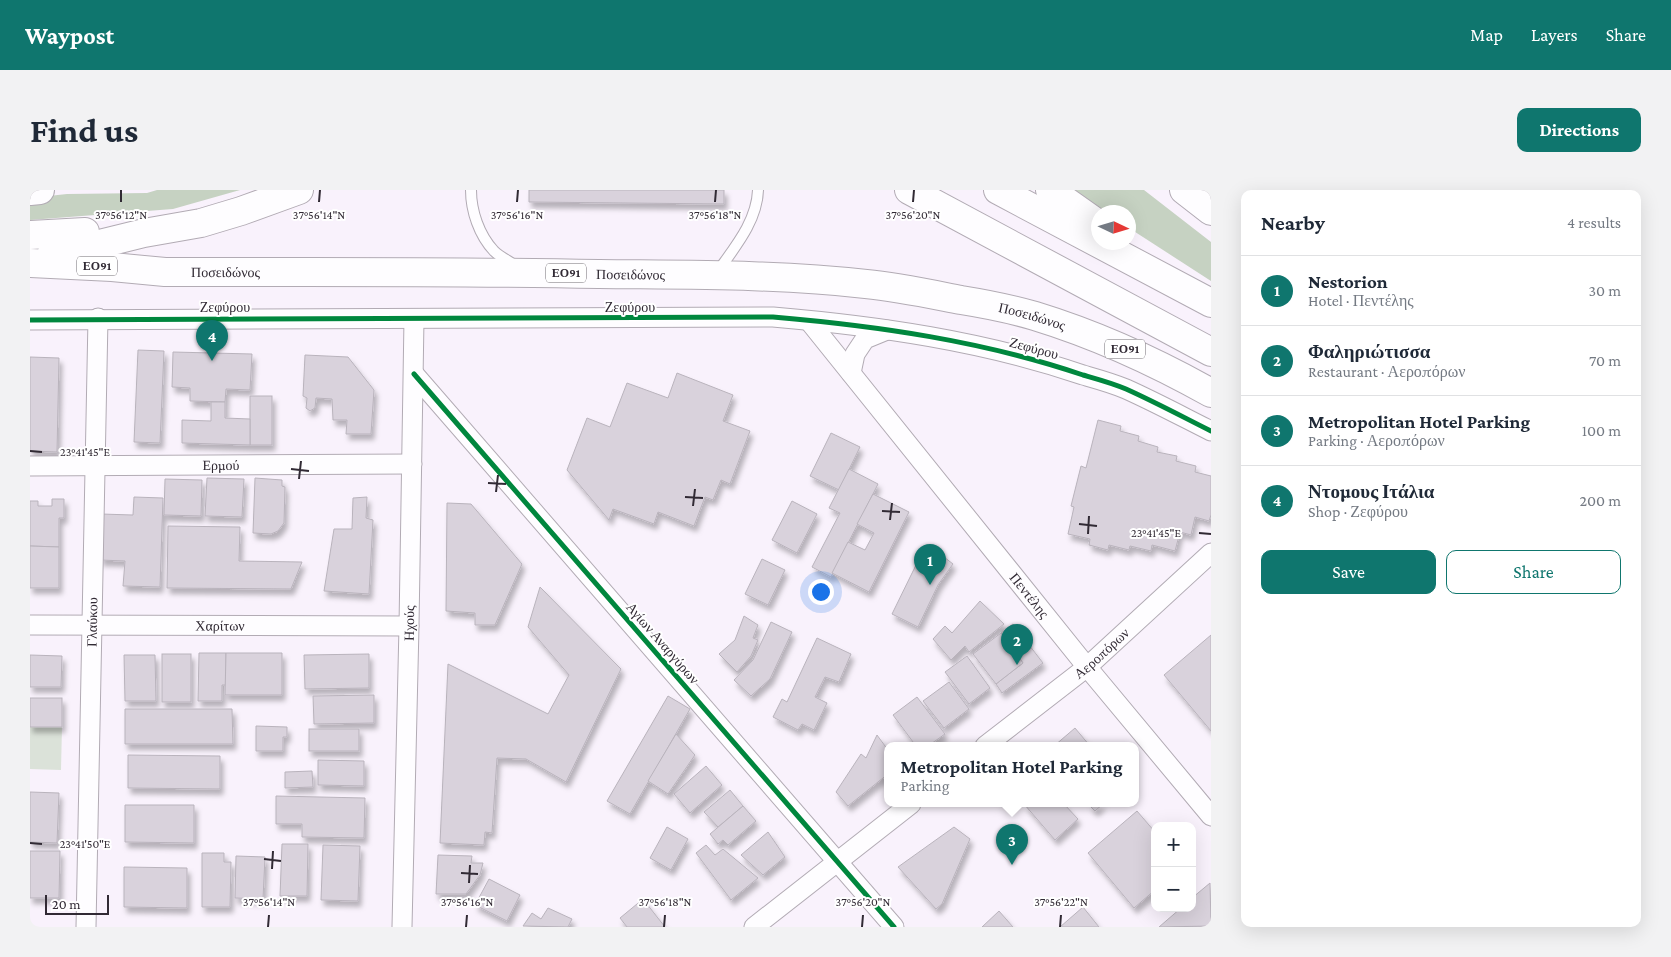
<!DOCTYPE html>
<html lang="en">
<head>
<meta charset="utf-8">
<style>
	:root { --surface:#fff; --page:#f2f2f3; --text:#1f2937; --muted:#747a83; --line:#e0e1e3; --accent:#0f766e }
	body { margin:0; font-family:"Crimson Pro",serif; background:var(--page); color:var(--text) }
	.controls { position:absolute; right:15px; bottom:15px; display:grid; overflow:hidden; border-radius:10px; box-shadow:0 5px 20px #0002 }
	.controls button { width:45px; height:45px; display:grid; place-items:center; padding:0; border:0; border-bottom:1px solid var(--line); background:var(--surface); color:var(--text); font:25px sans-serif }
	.compass { position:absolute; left:1061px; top:15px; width:45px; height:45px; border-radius:50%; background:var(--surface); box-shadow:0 5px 20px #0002; rotate:94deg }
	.scale { position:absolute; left:15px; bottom:12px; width:64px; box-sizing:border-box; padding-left:5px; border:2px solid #312a34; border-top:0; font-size:14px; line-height:18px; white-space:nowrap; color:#312a34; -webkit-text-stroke:4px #fff; paint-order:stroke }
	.you { position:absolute; left:790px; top:401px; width:18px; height:18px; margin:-12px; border:4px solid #fff; border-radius:50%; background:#1a73e8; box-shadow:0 0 0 8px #1a73e833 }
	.badge { display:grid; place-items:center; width:32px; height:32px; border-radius:50%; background:var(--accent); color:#fff; font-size:16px; font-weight:700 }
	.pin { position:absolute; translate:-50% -41px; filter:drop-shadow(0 1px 2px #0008) }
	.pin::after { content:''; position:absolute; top:26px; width:18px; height:15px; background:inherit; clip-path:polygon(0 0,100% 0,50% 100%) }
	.popup { position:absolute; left:854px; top:552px; width:255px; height:65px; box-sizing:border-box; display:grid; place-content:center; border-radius:10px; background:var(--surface); filter:drop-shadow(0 1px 4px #0005); font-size:16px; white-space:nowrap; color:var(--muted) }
	.popup b { font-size:19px; color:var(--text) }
	.popup::after { content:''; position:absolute; left:50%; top:100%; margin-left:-10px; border:10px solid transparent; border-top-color:var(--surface) }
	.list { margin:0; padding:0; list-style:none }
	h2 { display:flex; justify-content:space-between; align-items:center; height:65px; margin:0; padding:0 20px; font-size:21px }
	h2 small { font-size:16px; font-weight:400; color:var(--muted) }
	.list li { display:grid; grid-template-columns:32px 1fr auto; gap:15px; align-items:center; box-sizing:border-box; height:70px; padding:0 20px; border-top:1px solid var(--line) }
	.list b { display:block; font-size:19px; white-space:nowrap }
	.list p { margin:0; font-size:16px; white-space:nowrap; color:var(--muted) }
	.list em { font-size:16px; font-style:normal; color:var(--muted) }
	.actions { display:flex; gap:10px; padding:15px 20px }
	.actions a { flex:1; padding:11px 0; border:1px solid var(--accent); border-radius:10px; text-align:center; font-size:18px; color:var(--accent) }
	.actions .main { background:var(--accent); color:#fff }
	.map { position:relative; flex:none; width:1181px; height:737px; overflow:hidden; border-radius:10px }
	header { display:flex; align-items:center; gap:30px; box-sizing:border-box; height:70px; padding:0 25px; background:var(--accent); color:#fff }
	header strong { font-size:24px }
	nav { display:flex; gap:28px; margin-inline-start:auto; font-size:18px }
	.intro { display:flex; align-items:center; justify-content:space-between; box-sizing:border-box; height:120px; padding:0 30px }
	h1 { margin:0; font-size:35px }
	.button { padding:12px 22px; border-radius:10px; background:var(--accent); color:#fff; font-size:18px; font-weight:700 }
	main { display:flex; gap:30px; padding:0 30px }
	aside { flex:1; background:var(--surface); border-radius:10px; box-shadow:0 5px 20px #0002 }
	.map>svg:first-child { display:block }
	.green { fill:#dbe2d9 }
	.forest { fill:#c6d2c2 }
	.building { fill:#d9d2dc; stroke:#b9b3bc; filter:url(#shadow) }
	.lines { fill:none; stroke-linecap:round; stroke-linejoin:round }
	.service-casing { stroke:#b2abb4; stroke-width:12 }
	.minor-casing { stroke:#b2abb4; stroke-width:21 }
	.trunk-casing { stroke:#b2abb4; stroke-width:30 }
	.service { stroke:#fefdff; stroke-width:10 }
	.minor { stroke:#fefdff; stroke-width:19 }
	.trunk { stroke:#fefdff; stroke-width:28 }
	.cycleway-casing { stroke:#fff; stroke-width:8 }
	.cycleway { stroke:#00873e; stroke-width:5 }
	.ticks { fill:none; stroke:#312a34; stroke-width:2 }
	.labels { text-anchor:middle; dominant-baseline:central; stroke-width:4; stroke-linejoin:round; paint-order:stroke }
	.shield { fill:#fff; stroke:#6f6a71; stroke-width:1 }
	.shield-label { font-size:12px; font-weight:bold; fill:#312a34 }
	.street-label { font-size:14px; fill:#312a34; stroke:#fff }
	.ticks-label { font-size:12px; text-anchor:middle; fill:#312a34; stroke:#fff; stroke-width:4; stroke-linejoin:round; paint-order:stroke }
</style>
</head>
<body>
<header>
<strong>Waypost</strong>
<nav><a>Map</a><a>Layers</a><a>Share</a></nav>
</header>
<div class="intro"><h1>Find us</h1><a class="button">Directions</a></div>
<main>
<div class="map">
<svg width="1181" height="737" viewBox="0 0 1181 737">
	<defs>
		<filter id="shadow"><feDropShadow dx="3" dy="5.5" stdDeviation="2.5" flood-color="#0004"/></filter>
	</defs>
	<rect width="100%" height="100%" fill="#f9f2fc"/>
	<path class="green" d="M0 537H32L31 580 0 579Z"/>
	<g class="forest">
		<path d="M127 0H210L143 19 0 30V8L37 4 117 3Z"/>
		<path d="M1040 0H1114L1181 52V91L1099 38 1098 22H1074Z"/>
	</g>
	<g class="building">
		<path d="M499 0H694V14L499 12Z"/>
		<path d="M108 160 134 161 130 253 104 252Z"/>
		<path d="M143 162 222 164 220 200 196 199 195 212 160 211V198L142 197Z"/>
		<path d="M275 165 318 167 344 200 341 244H316L317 230H303L302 209 286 208 285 218 280 221 276 218 277 208 273 206Z"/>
		<path d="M0 167 29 168 27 262 0 261Z"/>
		<path d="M647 183 703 205 693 231 720 241 700 294 691 290 683 310 675 307 664 336 628 322 624 334 583 319 579 330 537 280 557 228 580 237 597 193 638 208Z"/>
		<rect x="220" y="206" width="22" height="49"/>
		<path d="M181 212H195V228L220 229V255L152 253V230L181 231Z"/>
		<path d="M1068 230 1091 236 1090 241 1109 246 1108 251 1128 257 1127 262 1147 266 1146 271 1166 276 1165 282 1181 286V325L1179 331 1165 327 1161 345 1150 342 1145 361 1122 355 1121 361 1100 356 1099 360 1079 355 1078 360 1059 355 1060 349 1038 344 1044 317 1041 316 1051 276 1056 278Z"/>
		<path d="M801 243 830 257 809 300 780 286Z"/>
		<path d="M819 279 848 294 801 387 782 377 810 323 799 318Z"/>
		<path d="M177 288 214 289 212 327 175 326Z"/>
		<path d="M225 288 252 290V296L255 297 254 333 248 341 241 344 223 343Z"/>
		<path d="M135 289 172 290 171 326 134 325Z"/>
		<path d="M843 304 879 322 839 402 802 383 818 352 835 360 844 343 827 334Z"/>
		<path d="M104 307 133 308 130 397 93 396 95 371 70 370 71 324 103 325Z"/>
		<path d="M337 307 336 328 343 330 339 404 294 401 304 339H322L323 308Z"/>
		<path d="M22 309H34V328H29V357L0 356V311H8V316H22Z"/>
		<path d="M762 311 787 324 767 363 742 350Z"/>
		<path d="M417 313 441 314 492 374 465 435H445V423L416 421Z"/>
		<path d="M138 336 210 337 209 371 272 372 261 399 137 398Z"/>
		<path d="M0 356 29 357V398H0Z"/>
		<path d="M900 356 923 374 908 395 888 437 862 424 886 375Z"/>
		<path d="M732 369 755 380 738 415 715 404Z"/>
		<path d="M510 397 591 479 536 592 496 569 467 568 462 643 455 642 454 655 410 653 418 474 518 524 539 485 498 437Z"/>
		<path d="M950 411 974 434 939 462 935 456 921 470 903 449 915 436 922 443Z"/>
		<path d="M714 426 728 435 723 448 728 450 721 466 707 482 689 464 705 450Z"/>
		<path d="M741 432 762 442 740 489 721 506 704 490 723 470Z"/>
		<path d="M983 434 1013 473 972 503 966 494 993 473 971 443Z"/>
		<path d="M971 443 993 473 966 494 943 464Z"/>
		<path d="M1181 445V541L1134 485Z"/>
		<path d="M787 448 821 464 809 492 795 487 785 507 797 513 784 540 772 534 768 540 743 527 752 509 757 512Z"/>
		<path d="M169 463H196V495H192V511H168Z"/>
		<path d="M196 463H252V505H195Z"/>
		<rect x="132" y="464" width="29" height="48"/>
		<path d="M339 464V498L275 499 274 465Z"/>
		<path d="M0 465 32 466 31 497H0Z"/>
		<path d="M94 465H125L126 511H95Z"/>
		<path d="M937 466 960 498 939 514 915 482Z"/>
		<path d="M919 492 939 519 914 538 893 511Z"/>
		<path d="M344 505V533L284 534 283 506Z"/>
		<path d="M638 506 660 519 600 624 577 611Z"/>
		<path d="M887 507 915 544 898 556H886L863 525Z"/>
		<rect x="0" y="508" width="32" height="29"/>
		<path d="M95 519H202L203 554H95Z"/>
		<path d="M226 536 257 537V547H253V561H226Z"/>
		<path d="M1045 538 1060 556H1024Z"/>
		<rect x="279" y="539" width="50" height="22"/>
		<path d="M646 544 665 565 638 604 618 591Z"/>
		<path d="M847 545 858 560V584L818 616 806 602 831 564 836 568Z"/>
		<path d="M98 565 190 566V599L98 598Z"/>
		<path d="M288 570 334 571V596L288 595Z"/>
		<path d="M676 576 692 595 660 623 644 604Z"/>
		<path d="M282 581 283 597 255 598V582Z"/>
		<path d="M700 600 713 616 688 637 674 622Z"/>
		<path d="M0 602 29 603 27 653 0 652Z"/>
		<path d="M246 606 335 608 334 648 272 647V634H246Z"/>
		<path d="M994 614H1034L1048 629 1025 650Z"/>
		<path d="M1058 614H1073L1065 621Z"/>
		<path d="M95 615H164V653L95 652Z"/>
		<path d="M713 616 726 631 698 655 693 650 688 654 680 644Z"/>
		<path d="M1107 621 1125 642V700L1104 718 1058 663Z"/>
		<path d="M637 637 658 649 641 680 620 668Z"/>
		<path d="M924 637 940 649 912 714 906 719 868 677Z"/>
		<path d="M738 642 755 667 733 685 711 665Z"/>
		<path d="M252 654H278L277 706H250Z"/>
		<path d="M293 655 330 656 328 711 291 710Z"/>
		<path d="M676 655 685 665 693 659 728 688 701 710 666 663Z"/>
		<path d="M0 661H30L29 708H0Z"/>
		<path d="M172 663H194V672H201L200 717H172Z"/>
		<path d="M408 665 442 666 441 673H453L450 685 436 704H406Z"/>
		<path d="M206 666 235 667 233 709 205 708Z"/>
		<path d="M94 677 157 678V718L94 717Z"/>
		<path d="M459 689 490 705 477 731 445 715Z"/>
		<path d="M1180 693 1181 736 1129 737 1151 718H1162V708Z"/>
		<path d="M613 709 635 737H597L590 728Z"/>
		<path d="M1053 717 1069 737H1030Z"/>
		<path d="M518 718 542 729 538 737 493 736 502 723 511 729Z"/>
		<path d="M969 721 983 737H952Z"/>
	</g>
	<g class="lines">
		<defs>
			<g id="service">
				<path d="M441 0C441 21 449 45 464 61 470 67 479 71 486 76"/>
				<path d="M688 81C705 57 727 31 728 0"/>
			</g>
			<g id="minor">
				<path d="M0 130 743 127C848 136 953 151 1053 185 1067 189 1082 193 1096 199 1125 212 1153 227 1181 241"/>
				<path id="s1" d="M779 131 1057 477 1181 626"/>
				<path d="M821 183 825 164 835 149 857 140"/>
				<path d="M384 184 864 737"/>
				<path id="s2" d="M0 276 382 274"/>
				<path id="s3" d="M0 435 379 436"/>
				<path id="s4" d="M955 556 1057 477 1181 363"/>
				<path id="s5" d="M56 737 68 128"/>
				<path id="s6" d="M372 737 379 436 384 129"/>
				<path d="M724 737 881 614"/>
			</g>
			<g id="trunk">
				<path d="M879 0 1181 162"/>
				<path d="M968 0 1181 113"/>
				<path d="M1020 0 1068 34"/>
				<path d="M1154 0 1181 21"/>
				<path d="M0 1 10 0"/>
				<path d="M0 45 55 42"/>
				<path d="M22 63 53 58 114 43 171 33 211 21 269 0"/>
				<path id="s7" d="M0 73 82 77 135 82C279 82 424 81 569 84 658 85 748 84 836 94 868 97 900 104 931 110 956 114 981 119 1005 126 1067 145 1124 171 1181 203"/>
			</g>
		</defs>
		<use href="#service" class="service-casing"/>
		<use href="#minor" class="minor-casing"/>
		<use href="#trunk" class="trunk-casing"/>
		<use href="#service" class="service"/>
		<use href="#minor" class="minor"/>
		<use href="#trunk" class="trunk"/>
		<defs>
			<g id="cycleway">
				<path d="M0 130 743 127C848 136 953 151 1053 185 1067 189 1082 193 1096 199 1125 212 1153 227 1181 241"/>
				<path d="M384 184 864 737"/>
			</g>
		</defs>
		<use href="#cycleway" class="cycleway-casing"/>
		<use href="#cycleway" class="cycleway"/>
	</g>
	<path class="ticks" d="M91 12V0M289 12 290 0M487 12 488 0M685 12 686 0M883 12 884 0M0 261 12 262M261 279 279 281M269 289 271 271M458 293 476 294M466 302 468 285M655 307 673 308M663 316 665 299M852 321 870 322M860 330 862 313M1049 334 1067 336M1169 343 1181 344M1058 344 1059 326M0 653 12 654M234 669 251 671M242 679 243 661M431 683 448 684M439 693 440 675M238 737 239 725M436 737 437 725M634 737 635 725M832 737 833 725M1030 737 1031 725"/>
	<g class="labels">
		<g class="shield">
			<rect x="47" y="66.5" width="40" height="19" rx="4"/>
			<rect x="516" y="73.5" width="40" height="19" rx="4"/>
			<rect x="1075" y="149.5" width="40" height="19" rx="4"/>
		</g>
		<g class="shield-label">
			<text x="67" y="76">ΕΟ91</text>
			<text x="536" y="83">ΕΟ91</text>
			<text x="1095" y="159">ΕΟ91</text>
		</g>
		<g class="street-label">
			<text stroke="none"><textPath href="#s7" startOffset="196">Ποσειδώνος</textPath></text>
			<text stroke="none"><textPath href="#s7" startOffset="601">Ποσειδώνος</textPath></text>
			<text x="195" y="117">Ζεφύρου</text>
			<text x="600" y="117">Ζεφύρου</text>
			<text stroke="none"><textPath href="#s7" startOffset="1006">Ποσειδώνος</textPath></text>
			<text transform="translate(1004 158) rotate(15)">Ζεφύρου</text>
			<text stroke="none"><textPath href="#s2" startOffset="191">Ερμού</textPath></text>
			<text stroke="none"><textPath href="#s1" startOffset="352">Πεντέλης</textPath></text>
			<text stroke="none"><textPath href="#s5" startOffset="305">Γλαύκου</textPath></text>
			<text stroke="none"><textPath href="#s6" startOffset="304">Ηχούς</textPath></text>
			<text stroke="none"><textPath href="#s3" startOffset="190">Χαρίτων</textPath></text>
			<text transform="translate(633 453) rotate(49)">Αγίων Αναργύρων</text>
			<text stroke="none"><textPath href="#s4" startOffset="149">Αεροπόρων</textPath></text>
		</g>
	</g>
	<g class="ticks-label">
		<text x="91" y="29">37°56'12"N</text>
		<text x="289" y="29">37°56'14"N</text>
		<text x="487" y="29">37°56'16"N</text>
		<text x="685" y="29">37°56'18"N</text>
		<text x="883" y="29">37°56'20"N</text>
		<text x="55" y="266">23°41'45"E</text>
		<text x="1126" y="347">23°41'45"E</text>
		<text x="55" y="658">23°41'50"E</text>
		<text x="239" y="716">37°56'14"N</text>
		<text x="437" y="716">37°56'16"N</text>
		<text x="635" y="716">37°56'18"N</text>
		<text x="833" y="716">37°56'20"N</text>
		<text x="1031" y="716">37°56'22"N</text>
	</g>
</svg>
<div class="controls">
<button>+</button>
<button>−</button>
</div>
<svg class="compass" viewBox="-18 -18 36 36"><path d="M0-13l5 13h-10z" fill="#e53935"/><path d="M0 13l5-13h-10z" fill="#747a83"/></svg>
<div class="scale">20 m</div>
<div class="you"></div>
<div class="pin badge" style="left:900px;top:395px">1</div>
<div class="pin badge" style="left:987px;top:475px">2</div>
<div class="pin badge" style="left:982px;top:675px">3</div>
<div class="popup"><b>Metropolitan Hotel Parking</b>Parking</div>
<div class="pin badge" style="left:182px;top:171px">4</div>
</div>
<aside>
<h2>Nearby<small>4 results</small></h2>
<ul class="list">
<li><span class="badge">1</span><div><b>Nestorion</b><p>Hotel · Πεντέλης</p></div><em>30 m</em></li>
<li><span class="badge">2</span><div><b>Φαληριώτισσα</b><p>Restaurant · Αεροπόρων</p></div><em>70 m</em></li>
<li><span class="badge">3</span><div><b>Metropolitan Hotel Parking</b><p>Parking · Αεροπόρων</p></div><em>100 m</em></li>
<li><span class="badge">4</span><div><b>Ντομους Ιτάλια</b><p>Shop · Ζεφύρου</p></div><em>200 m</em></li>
</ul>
<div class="actions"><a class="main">Save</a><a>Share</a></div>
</aside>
</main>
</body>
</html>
